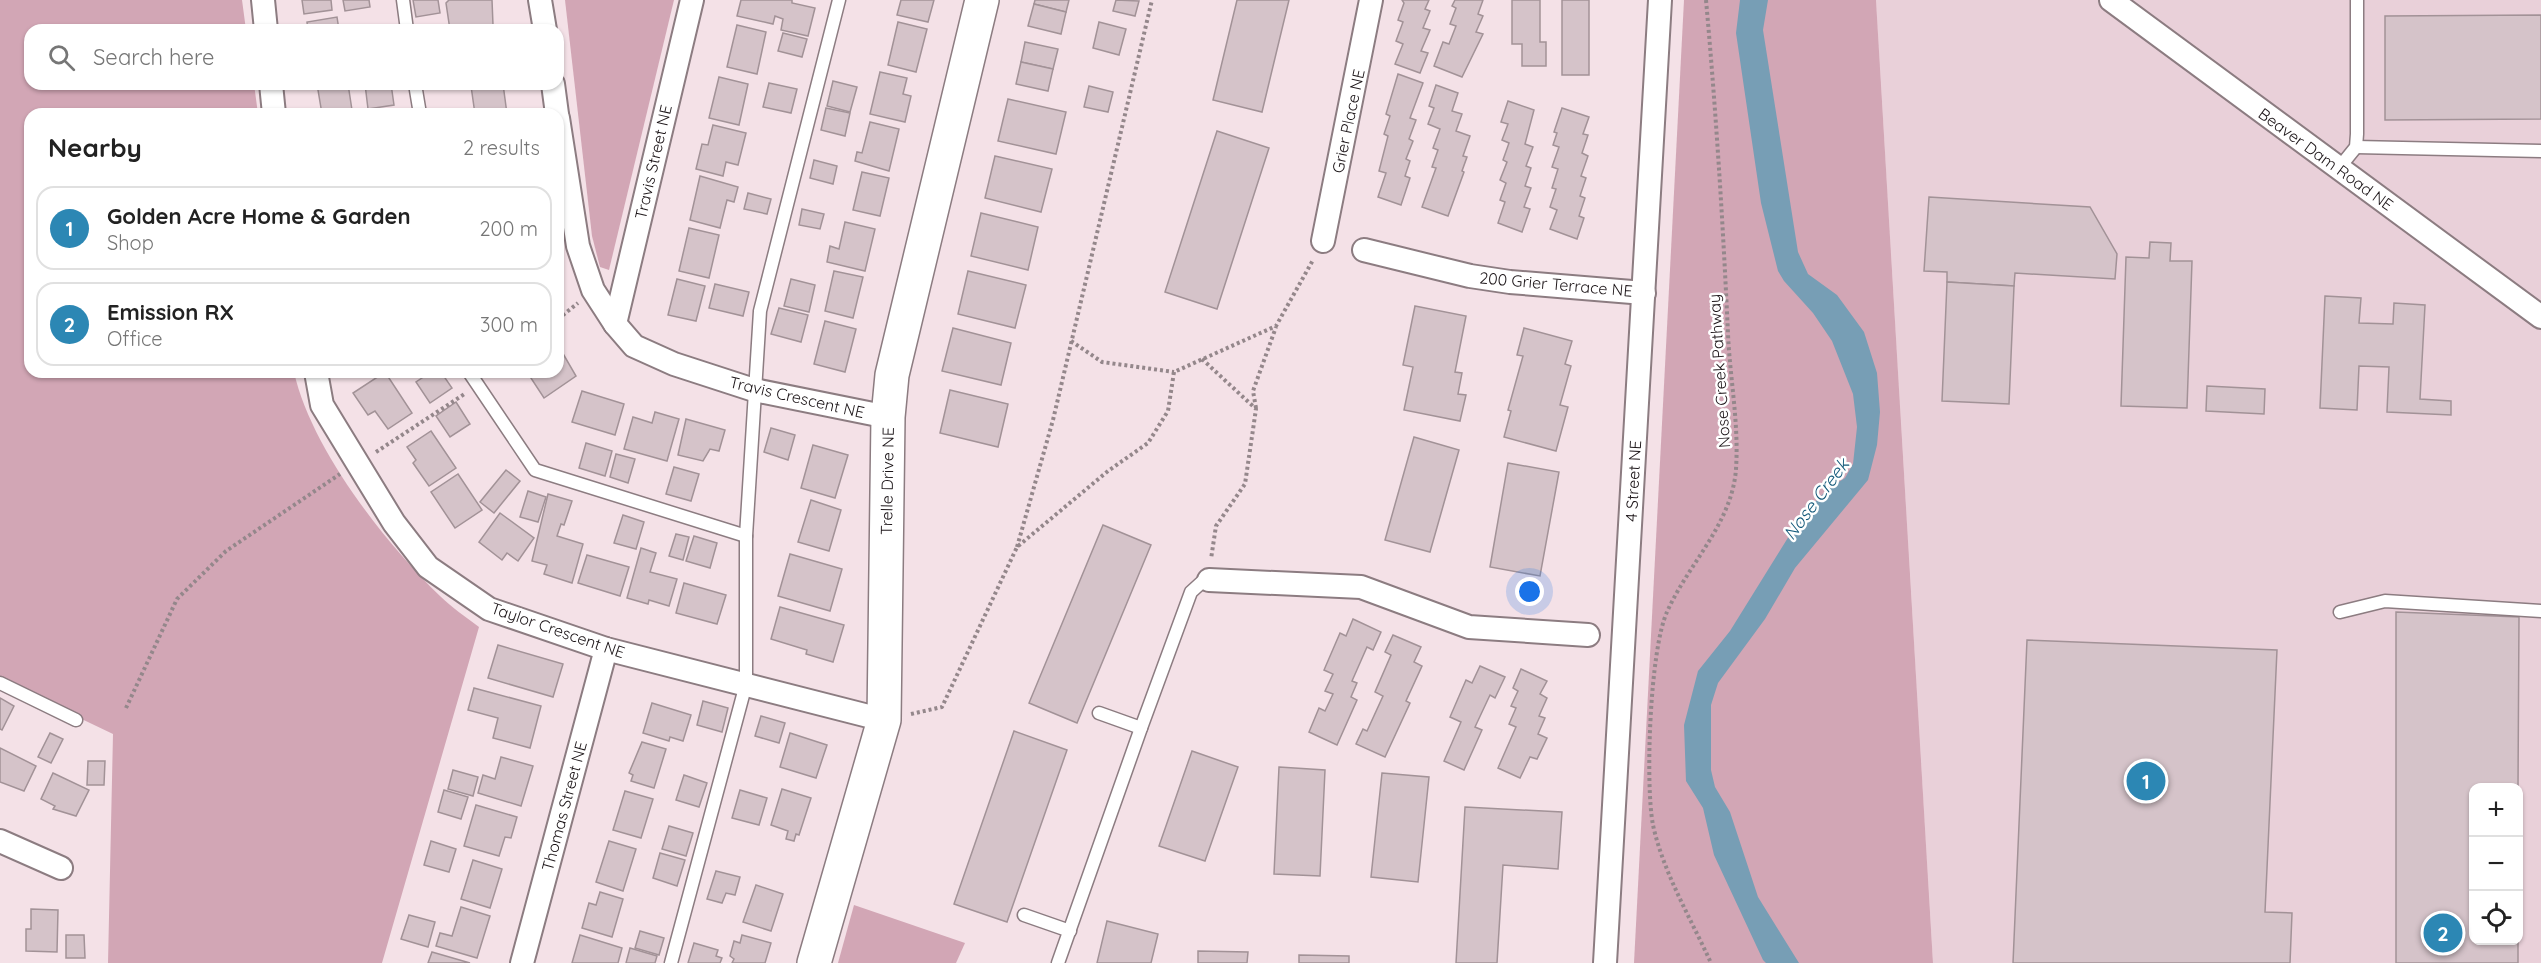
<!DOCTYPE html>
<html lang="en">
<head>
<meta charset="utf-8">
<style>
	:root { --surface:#fff; --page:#f6f6f6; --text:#222; --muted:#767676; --line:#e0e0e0; --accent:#2c87b4 }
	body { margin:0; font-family:Quicksand,sans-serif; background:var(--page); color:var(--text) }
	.controls { position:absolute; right:18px; bottom:18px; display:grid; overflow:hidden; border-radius:12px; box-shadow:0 2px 4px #0004 }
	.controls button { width:54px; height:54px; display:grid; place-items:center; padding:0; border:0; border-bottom:2px solid var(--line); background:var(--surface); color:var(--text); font:30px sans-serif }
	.you { position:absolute; left:1530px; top:592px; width:21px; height:21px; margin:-15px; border:4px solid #fff; border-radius:50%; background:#1a73e8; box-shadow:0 0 0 9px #1a73e833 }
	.badge { display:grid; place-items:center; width:39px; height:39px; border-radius:50%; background:var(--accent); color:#fff; font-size:20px; font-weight:700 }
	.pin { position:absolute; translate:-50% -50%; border:3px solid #fff; box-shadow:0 2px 6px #0006 }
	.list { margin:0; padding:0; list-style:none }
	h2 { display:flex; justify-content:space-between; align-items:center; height:78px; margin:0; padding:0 24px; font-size:26px }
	h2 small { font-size:20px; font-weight:400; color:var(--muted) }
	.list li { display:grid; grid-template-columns:39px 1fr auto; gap:18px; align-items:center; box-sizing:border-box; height:84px; margin:0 12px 12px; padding:0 12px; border:2px solid var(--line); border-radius:18px }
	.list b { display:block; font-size:22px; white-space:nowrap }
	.list p { margin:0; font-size:20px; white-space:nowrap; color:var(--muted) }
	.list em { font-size:20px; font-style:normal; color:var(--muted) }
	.icon { flex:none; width:33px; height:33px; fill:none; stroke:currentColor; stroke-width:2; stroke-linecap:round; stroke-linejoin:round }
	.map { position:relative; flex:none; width:2541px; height:963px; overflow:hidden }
	.search { position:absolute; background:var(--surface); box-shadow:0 2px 4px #0004; left:24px; top:24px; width:540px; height:66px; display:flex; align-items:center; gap:15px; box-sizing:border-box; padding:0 21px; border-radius:18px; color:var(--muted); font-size:22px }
	.panel { position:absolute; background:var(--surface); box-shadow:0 2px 4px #0004; left:24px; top:108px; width:540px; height:270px; border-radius:18px }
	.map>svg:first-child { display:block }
	.built { fill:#e9d0d9; fill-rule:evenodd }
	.green { fill:#d2a6b5 }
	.water { fill:#779eb5 }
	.building { fill:#d5c3c9; stroke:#a29297; stroke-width:1.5 }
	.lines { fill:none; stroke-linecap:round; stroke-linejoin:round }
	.lane-casing { stroke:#8c7c81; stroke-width:15 }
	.street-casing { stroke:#8c7c81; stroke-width:26 }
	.secondary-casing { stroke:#8c7c81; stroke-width:36 }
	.path { stroke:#94878b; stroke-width:4; stroke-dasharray:3 3; stroke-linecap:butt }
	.lane { stroke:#fff; stroke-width:12 }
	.street { stroke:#fff; stroke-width:22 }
	.secondary { stroke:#fff; stroke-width:33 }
	.labels { text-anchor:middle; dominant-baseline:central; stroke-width:5; stroke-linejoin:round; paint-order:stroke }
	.street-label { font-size:16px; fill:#1a1316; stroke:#fff }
	.water-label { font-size:18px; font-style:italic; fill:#125879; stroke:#fff }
</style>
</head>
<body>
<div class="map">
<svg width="2541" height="963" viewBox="0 0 2541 963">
	<rect width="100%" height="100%" fill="#f4e1e7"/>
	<path class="built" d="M1876 0H2541V963H1933ZM2474 788H2518V940H2474Z"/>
	<g class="green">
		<path d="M0 0H242L246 30H30V84H254L258 114H30V372H294C311 448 384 542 440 596 451 607 466 617 479 627L382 963H108L113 734 0 680Z"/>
		<path d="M565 0H674L609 270 600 267 592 236Z"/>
		<path d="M1684 0H1876L1933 963H1634Z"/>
		<path d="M854 905 965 943 956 963H838Z"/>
	</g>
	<path class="water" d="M1740 0H1768L1763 30 1798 252 1808 274 1837 295 1864 332 1877 373 1880 412 1877 445 1868 480 1795 568 1765 619 1718 683 1711 705V770L1715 787 1730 812 1758 897 1799 963H1766L1763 960 1714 855 1703 808 1686 781 1684 725 1698 671 1730 631 1802 515 1828 489 1845 478 1853 464 1857 427 1853 394 1832 341 1813 313 1784 281 1778 271 1761 203 1736 33Z"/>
	<g class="building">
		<path d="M302 0H331L332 10 304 14Z"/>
		<path d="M343 0H369L370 7 345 11Z"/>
		<path d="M413 0H438L440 13 416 17Z"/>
		<path d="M449 0H492L493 25 450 30 446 3Z"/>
		<path d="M741 0H792V3L815 8 808 36 781 30 783 19 775 16 773 24 737 16Z"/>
		<path d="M901 0H934L928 22 897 15Z"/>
		<path d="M1035 0H1069L1066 12 1034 4Z"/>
		<path d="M1116 0 1139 1 1135 16 1113 11Z"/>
		<path d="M1237 0H1289L1262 112 1213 100Z"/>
		<path d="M1402 0H1429L1425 9 1430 11 1423 28 1430 30 1421 51 1428 53 1420 73 1395 64 1403 44 1396 41 1403 22 1398 20 1404 3Z"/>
		<path d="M1455 0H1483L1478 14 1483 16 1476 32 1483 34 1462 77 1434 66 1443 42 1449 44 1456 26 1450 24 1456 8 1452 6Z"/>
		<path d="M1512 0H1540V42H1546V66H1522V44H1512Z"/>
		<rect x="1562" y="0" width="27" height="75"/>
		<path d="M1034 4 1066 12 1061 34 1028 26Z"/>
		<path d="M2541 15V119L2385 120V16Z"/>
		<path d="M337 17 339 30H308L307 22Z"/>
		<path d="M898 22 927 29 916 72 888 65Z"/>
		<path d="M1099 22 1126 29 1119 55 1093 48Z"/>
		<path d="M737 25 766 32 757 74 727 67Z"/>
		<path d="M783 33 807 39 802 57 778 51Z"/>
		<path d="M1025 42 1058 49 1053 69 1021 62Z"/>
		<path d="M1021 62 1053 69 1048 91 1016 84Z"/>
		<path d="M880 72 907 78 903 94 911 96 905 122 870 114Z"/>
		<path d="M1398 74 1423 83 1410 118 1416 120 1409 139 1413 141 1406 159 1410 161 1405 176 1410 178 1401 205 1378 197 1386 173 1379 171 1388 136 1384 134 1390 116 1386 114Z"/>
		<path d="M719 77 748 84 739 125 709 118Z"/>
		<path d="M833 81 857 87 850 112 827 106Z"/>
		<path d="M769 83 797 89 791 113 763 107Z"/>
		<path d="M317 84H348L352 110 322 114Z"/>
		<path d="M365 84H391L394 105 368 109Z"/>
		<path d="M485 84H503L507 114H475L471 86Z"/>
		<path d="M1436 85 1458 93 1452 111 1462 114 1456 131 1470 136 1463 156 1467 157 1462 171 1464 172 1448 216 1422 207 1436 168 1432 167 1438 150 1433 148 1440 129 1428 124 1434 108 1429 106Z"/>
		<path d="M1089 86 1113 92 1108 112 1084 107Z"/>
		<path d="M1008 99 1066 112 1056 154 998 141Z"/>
		<path d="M1508 101 1534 110 1525 144 1533 147 1526 166 1531 168 1525 186 1531 188 1524 207 1530 209 1522 232 1498 223 1505 202 1500 200 1506 183 1500 180 1507 162 1503 160 1509 143 1502 140 1508 124 1501 122Z"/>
		<path d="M826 108 850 113 845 136 821 130Z"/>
		<path d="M1562 108 1589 117 1583 134 1588 135 1582 153 1588 156 1581 176 1586 178 1580 196 1585 198 1579 216 1584 218 1577 239 1550 229 1557 210 1550 207 1556 189 1552 188 1558 169 1552 167 1559 147 1553 145 1557 133 1554 132Z"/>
		<path d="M456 110V114H430V113Z"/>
		<path d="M870 122 899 129 889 171 855 161 857 152 862 153Z"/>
		<path d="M713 125 746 133 738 165 726 162 723 176 696 169 702 144 708 145Z"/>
		<path d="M1217 131 1269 148 1217 309 1165 292Z"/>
		<path d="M995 156 1052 169 1041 212 985 198Z"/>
		<path d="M814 160 837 166 833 184 810 178Z"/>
		<path d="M862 172 889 178 880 216 853 210Z"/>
		<path d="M700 176 738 187 734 202 727 200 720 228 690 220Z"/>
		<path d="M748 193 771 199 767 214 744 209Z"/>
		<path d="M1929 197 2090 207 2117 254 2115 279 2015 273 2014 286 1947 282V272L1924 271Z"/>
		<path d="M802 209 824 214 820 229 799 225Z"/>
		<path d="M981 213 1038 227 1028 270 971 256Z"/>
		<path d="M845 222 875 229 865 271 827 262 830 246 839 249Z"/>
		<path d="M689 228 719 235 709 278 679 271Z"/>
		<path d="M2150 242 2171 243 2170 261H2192L2187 408 2121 406 2126 257 2149 258Z"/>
		<path d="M834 271 863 277 853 318 825 311Z"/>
		<path d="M968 271 1026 285 1015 328 958 314Z"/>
		<path d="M677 279 705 286 696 321 668 315Z"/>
		<path d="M791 279 815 285 809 312 784 306Z"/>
		<path d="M1947 282 2014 286 2009 404 1942 401Z"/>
		<path d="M715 284 749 292 743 316 709 308Z"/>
		<path d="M2325 296 2361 298 2359 323 2393 324 2394 303 2425 305 2420 399 2451 401V415L2387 412 2389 367 2359 366 2357 410 2320 408Z"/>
		<path d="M1415 306 1466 316 1455 372 1462 373 1458 394 1466 395 1460 421 1404 410 1413 367 1403 365Z"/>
		<path d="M779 308 808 315 801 342 771 334Z"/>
		<path d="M825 321 856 329 845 372 814 364Z"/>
		<path d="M953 328 1011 343 1001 385 942 371Z"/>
		<path d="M1524 328 1572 341 1565 364 1571 366 1560 405 1568 407 1556 451 1504 437 1511 411 1508 410 1523 356 1517 355Z"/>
		<path d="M558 345 576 376 544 398 527 372H558Z"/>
		<path d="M385 372 412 413 388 429 375 411 368 415 353 393Z"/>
		<path d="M431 372H441L452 388 430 403 416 382Z"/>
		<path d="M2207 386 2265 389 2264 414 2206 411Z"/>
		<path d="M950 390 1008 404 998 447 940 433Z"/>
		<path d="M582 391 624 404 615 435 572 422Z"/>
		<path d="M456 402 470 424 450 437 436 416Z"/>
		<path d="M655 412 679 419 667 461 624 449 633 417 652 423Z"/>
		<path d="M686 419 725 430 719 451 710 449 703 461 678 455Z"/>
		<path d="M771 428 795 435 788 460 764 452Z"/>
		<path d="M431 431 456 468 429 486 413 463 416 460 407 447Z"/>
		<path d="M1414 437 1459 450 1430 552 1385 540Z"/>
		<path d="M586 443 612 451 605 476 579 468Z"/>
		<path d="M813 445 848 455 835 498 801 488Z"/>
		<path d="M616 454 635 459 628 483 610 477Z"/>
		<path d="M1508 463 1559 472 1540 576 1490 567Z"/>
		<path d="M674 467 699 474 691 501 666 494Z"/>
		<path d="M506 470 520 481 494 513 480 502Z"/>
		<path d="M458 474 482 510 455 528 431 492Z"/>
		<path d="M528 491 546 497 538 522 520 517Z"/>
		<path d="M548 494 572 501 564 525 561 524 557 536 583 544 572 583 544 574 547 565 532 561Z"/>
		<path d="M811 500 841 510 829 551 798 542Z"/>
		<path d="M500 513 534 538 518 561 507 553 502 560 479 542Z"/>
		<path d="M623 515 644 522 636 549 614 543Z"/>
		<path d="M1103 525 1151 545 1077 723 1029 703Z"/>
		<path d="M676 534 689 537 683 560 669 556Z"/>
		<path d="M694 536 717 543 710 568 686 561Z"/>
		<path d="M641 548 656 553 650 572 677 579 669 606 649 600 648 604 627 598Z"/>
		<path d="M790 554 842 569 830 611 778 596Z"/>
		<path d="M587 555 629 567 620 596 578 583Z"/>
		<path d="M684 583 726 595 717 624 676 613Z"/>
		<path d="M780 607 844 625 833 662 806 654 807 650 771 639Z"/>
		<path d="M2396 612 2519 617 2518 788H2474V940H2518V963H2396Z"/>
		<path d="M1353 619 1381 632 1373 650 1367 647 1352 681 1357 683 1351 697 1357 700 1337 745 1309 732 1319 708 1325 711 1333 694 1325 691 1333 674 1324 670 1340 633 1346 636Z"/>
		<path d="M1393 635 1421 647 1414 662 1422 666 1406 701 1410 703 1385 757 1356 744 1363 729 1367 731 1383 696 1375 692 1391 655 1385 652Z"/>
		<path d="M2027 640 2277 650 2265 912 2292 913 2290 963H2013Z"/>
		<path d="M498 645 563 664 553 697 488 678Z"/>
		<path d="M1480 666 1505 677 1495 698 1490 695 1475 727 1482 730 1464 770 1444 761 1461 722 1450 717 1466 680 1472 683Z"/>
		<path d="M1521 669 1547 681 1540 694 1547 698 1539 716 1545 718 1538 734 1547 738 1537 759 1530 757 1520 778 1498 768 1516 727 1509 724 1516 708 1511 706 1518 691 1513 688Z"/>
		<path d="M474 688 541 706 530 748 493 738 498 718 468 710Z"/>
		<path d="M0 698 14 706 2 730 0 729Z"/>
		<path d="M703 701 728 708 722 732 697 725Z"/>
		<path d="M652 703 691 715 683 741 670 737 669 741 643 733Z"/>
		<path d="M761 716 785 723 779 743 755 736Z"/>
		<path d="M1014 731 1067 750 1007 922 954 904Z"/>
		<path d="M50 733 63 739 51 763 38 757Z"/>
		<path d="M790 733 827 745 816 778 780 767Z"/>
		<path d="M642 742 666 749 654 788 631 781 633 775 629 773Z"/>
		<path d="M0 748 36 766 24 791 0 782Z"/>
		<path d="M1192 751 1238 767 1205 861 1159 846Z"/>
		<path d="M501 757 533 766 521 806 478 793 483 775 495 779Z"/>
		<path d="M88 761H105L104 785H87Z"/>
		<path d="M1279 767 1325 770 1320 876 1274 874Z"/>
		<path d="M453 770 478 777 473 796 448 789Z"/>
		<path d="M53 773 89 790 76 816 53 809 55 806 41 799Z"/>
		<path d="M1382 773 1429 777 1418 882 1371 877Z"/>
		<path d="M684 775 707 783 699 807 676 800Z"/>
		<path d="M782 789 811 798 799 835 796 834 794 841 786 839 788 831 771 825Z"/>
		<path d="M444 790 468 797 461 819 438 812Z"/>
		<path d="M740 790 767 798 759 825 732 818Z"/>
		<path d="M625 791 653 799 641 838 613 830Z"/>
		<path d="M476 805 517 817 511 838 505 837 499 856 464 846Z"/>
		<path d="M1465 807 1562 812 1558 869 1503 865 1497 963H1456Z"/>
		<path d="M669 826 693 833 686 856 662 849Z"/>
		<path d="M431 841 456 849 449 872 424 865Z"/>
		<path d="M609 841 636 849 623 891 596 882Z"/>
		<path d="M660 853 685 860 677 886 653 878Z"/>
		<path d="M473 860 502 869 490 908 461 899Z"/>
		<path d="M716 871 740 877 735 895 726 893 722 903 707 899Z"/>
		<path d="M756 885 783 894 771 931 743 922Z"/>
		<path d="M600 892 623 899 612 937 582 928 589 903 596 905Z"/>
		<path d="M461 907 490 916 477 958 436 946 440 933 452 936Z"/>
		<path d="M31 909 58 910 57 952 26 951V929H31Z"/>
		<path d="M409 915 435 922 428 947 401 939Z"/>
		<path d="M1107 921 1158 934 1151 963H1097Z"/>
		<path d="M640 931 664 938 659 955 635 948Z"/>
		<path d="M66 935H84L85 958H66Z"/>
		<path d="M580 935 622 948 618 963H572Z"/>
		<path d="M742 935 771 943 765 963H732L734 959 730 956 734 941 740 943Z"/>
		<path d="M694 943 718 950 716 956 722 958 720 963H688Z"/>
		<path d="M630 948 657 956 655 963H626Z"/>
		<path d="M1198 951 1248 952 1247 963H1198Z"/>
		<path d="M432 952 470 963H428Z"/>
		<path d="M1299 955 1349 956V963H1299Z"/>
	</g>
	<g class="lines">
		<defs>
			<g id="lane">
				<path d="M403 0 407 30"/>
				<path d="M415 84 420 114"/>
				<path d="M2356 147 2541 151"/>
				<path d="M2339 168 2356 147 2357 134V0"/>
				<path d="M469 372 535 470 746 536"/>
				<path d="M2340 612 2385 601 2541 611"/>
				<path d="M0 683 76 720"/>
				<path d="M1141 728 1191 592 1202 582 1209 580"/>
				<path d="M1024 915 1070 931"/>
				<path d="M671 963 746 684V536L760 311 839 0"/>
				<path d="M1058 963 1141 728 1099 713"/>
			</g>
			<g id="street">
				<path d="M263 0 266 30"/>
				<path d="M540 0 545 30"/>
				<path d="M2111 0 2541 317"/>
				<path d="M271 84 274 114"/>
				<path d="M553 84 557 114"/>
				<path d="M558 118 578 246 593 290 615 324 634 346 674 364 754 390 888 417"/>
				<path d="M1323 241 1371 0"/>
				<path d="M1364 250 1470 276 1510 282 1644 293"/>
				<path d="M615 324 692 0"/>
				<path d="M316 372 322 405 394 523 428 567 489 609 606 649 884 720"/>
				<path d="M1209 580 1361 587 1469 627 1588 635"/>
				<path d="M0 841 61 868"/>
				<path d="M522 963 606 649"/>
				<path d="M1605 963 1660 0"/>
			</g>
			<path id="secondary" d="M814 963 884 720 888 417 892 375 982 0"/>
		</defs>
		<use href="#lane" class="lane-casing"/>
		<use href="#street" class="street-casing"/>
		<use href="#secondary" class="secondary-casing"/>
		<g class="path">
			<path d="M1706 0C1716 111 1723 223 1728 334 1730 379 1739 423 1736 469 1732 524 1688 564 1667 612 1650 649 1645 784 1653 825 1663 872 1691 919 1711 963"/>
			<path d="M558 319 578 303"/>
			<path d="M1071 341 1102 362 1174 372"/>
			<path d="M1202 359 1256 409 1245 484 1216 526 1211 559"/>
			<path d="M1256 408 1253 391 1276 327"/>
			<path d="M376 452 466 393"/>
			<path d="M1017 547 1053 420 1152 0"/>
			<path d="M126 708 177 599 226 551 340 474"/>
			<path d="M911 714 942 707 1017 547 1108 471 1148 443 1168 411 1174 372 1276 326 1313 260"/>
		</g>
		<use href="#lane" class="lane"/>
		<use href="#street" class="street"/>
		<use href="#secondary" class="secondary"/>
	</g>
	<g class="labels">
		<g class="street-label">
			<text transform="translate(1348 121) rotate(-78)">Grier Place NE</text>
			<text transform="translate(2326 159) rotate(36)">Beaver Dam Road NE</text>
			<text transform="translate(653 162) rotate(-77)">Travis Street NE</text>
			<text transform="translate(1556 284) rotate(5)">200 Grier Terrace NE</text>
			<text transform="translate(1719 371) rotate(-94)">Nose Creek Pathway</text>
			<text transform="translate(797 397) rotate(13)">Travis Crescent NE</text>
			<text transform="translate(887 481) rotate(-89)">Trelle Drive NE</text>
			<text transform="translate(1633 481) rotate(-87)">4 Street NE</text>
			<text transform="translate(558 630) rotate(19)">Taylor Crescent NE</text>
			<text transform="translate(564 806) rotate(-75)">Thomas Street NE</text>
		</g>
		<g class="water-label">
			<text transform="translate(1816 499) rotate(-53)">Nose Creek</text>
		</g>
	</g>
</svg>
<div class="controls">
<button>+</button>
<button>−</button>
<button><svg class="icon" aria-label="locate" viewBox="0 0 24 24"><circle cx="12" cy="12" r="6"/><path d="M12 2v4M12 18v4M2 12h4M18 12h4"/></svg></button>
</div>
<div class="you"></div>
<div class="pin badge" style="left:2146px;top:781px">1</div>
<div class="pin badge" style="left:2443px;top:933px">2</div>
<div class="search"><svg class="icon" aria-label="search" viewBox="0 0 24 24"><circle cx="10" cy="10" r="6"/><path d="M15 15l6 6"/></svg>Search here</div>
<section class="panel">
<h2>Nearby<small>2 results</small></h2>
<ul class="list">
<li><span class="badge">1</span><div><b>Golden Acre Home &amp; Garden</b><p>Shop</p></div><em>200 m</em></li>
<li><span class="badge">2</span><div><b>Emission RX</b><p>Office</p></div><em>300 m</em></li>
</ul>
</section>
</div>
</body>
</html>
